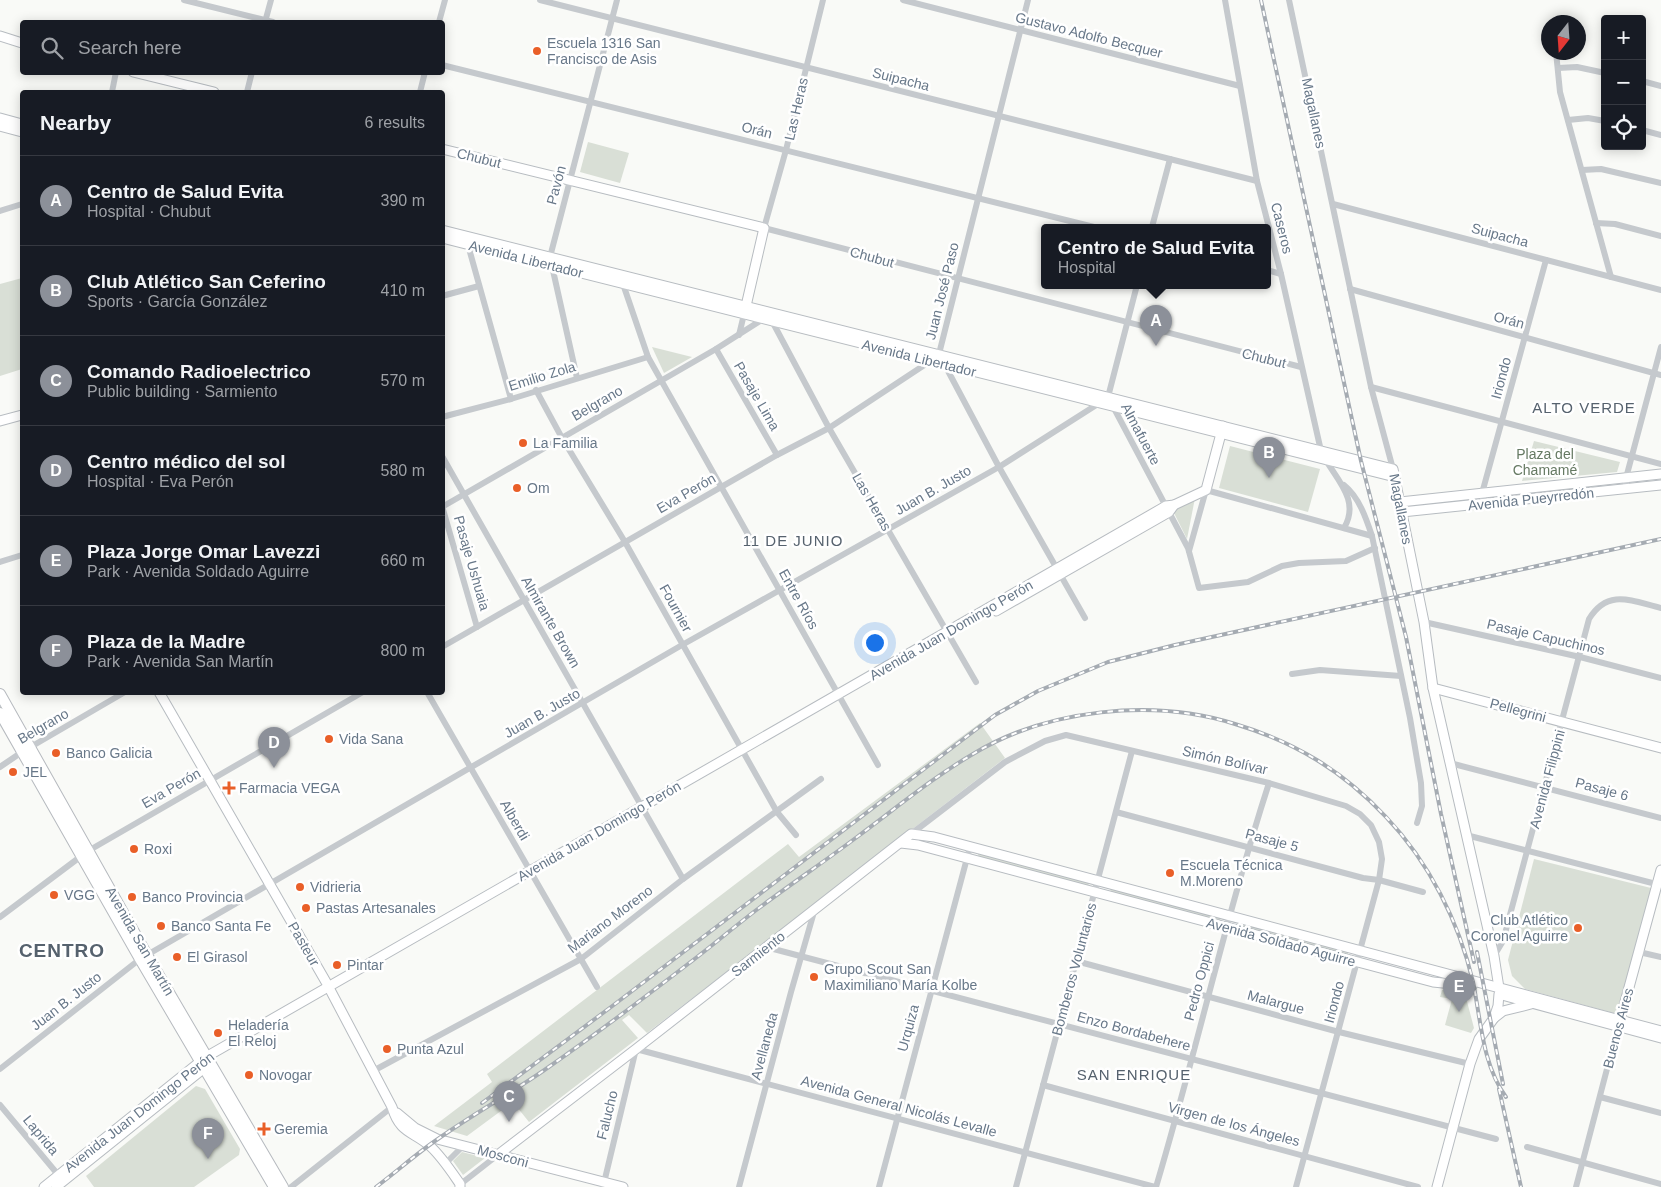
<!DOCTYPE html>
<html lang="en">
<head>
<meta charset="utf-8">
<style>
	:root { --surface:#171b24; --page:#242831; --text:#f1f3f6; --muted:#9ea1a6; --line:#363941; --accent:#8c9099 }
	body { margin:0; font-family:Helvetica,sans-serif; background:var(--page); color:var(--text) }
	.controls { position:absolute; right:15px; top:15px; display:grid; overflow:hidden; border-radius:5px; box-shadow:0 2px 12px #0003 }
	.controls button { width:45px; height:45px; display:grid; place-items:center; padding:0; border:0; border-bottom:1px solid var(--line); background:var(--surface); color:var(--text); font:25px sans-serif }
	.compass { position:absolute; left:1541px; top:15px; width:45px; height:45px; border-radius:50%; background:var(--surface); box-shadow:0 2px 12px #0003; rotate:197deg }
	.you { position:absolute; left:874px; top:642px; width:18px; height:18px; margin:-12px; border:4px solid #fff; border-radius:50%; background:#1a73e8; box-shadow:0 0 0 8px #1a73e833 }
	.badge { display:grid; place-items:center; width:32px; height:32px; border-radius:50%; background:var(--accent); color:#fff; font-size:16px; font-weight:700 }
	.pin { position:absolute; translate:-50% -41px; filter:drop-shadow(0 1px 2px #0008) }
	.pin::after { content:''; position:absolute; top:26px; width:18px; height:15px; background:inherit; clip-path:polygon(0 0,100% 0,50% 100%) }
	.popup { position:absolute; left:1041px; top:224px; width:230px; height:65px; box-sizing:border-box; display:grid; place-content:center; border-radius:5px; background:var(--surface); filter:drop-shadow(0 1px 4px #0005); font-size:16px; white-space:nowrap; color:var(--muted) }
	.popup b { font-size:19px; color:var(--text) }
	.popup::after { content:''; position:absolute; left:50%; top:100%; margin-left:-10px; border:10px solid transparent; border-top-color:var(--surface) }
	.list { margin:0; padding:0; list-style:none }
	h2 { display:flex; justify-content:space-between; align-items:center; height:65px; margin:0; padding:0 20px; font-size:21px }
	h2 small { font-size:16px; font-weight:400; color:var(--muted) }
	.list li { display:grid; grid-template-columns:32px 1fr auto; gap:15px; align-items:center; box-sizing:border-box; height:90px; padding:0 20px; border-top:1px solid var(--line) }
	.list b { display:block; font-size:19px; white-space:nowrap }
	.list p { margin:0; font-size:16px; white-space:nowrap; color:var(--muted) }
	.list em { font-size:16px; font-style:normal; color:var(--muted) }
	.icon { flex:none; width:28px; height:28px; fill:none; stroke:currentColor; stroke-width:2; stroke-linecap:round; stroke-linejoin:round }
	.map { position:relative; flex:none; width:1661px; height:1187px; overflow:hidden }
	.search { position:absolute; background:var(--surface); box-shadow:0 2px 12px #0003; left:20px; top:20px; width:425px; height:55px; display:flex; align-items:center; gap:12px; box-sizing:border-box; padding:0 18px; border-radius:5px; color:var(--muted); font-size:19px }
	.panel { position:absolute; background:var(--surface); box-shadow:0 2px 12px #0003; left:20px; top:90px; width:425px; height:605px; border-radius:5px }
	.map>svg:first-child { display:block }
	.green { fill:#d9dfd6 }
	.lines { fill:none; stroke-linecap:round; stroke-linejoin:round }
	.secondary-casing { stroke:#b7bcc1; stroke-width:11 }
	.primary-casing { stroke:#b6babf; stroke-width:12 }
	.street { stroke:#c5c9cd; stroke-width:6 }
	.secondary { stroke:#fff; stroke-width:9 }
	.primary { stroke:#fff; stroke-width:10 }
	.rail-casing { stroke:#a5abb2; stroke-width:4 }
	.rail { stroke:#fff; stroke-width:2; stroke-dasharray:5.5; stroke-linecap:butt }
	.poi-dot { fill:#e95f28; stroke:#fff; stroke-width:2 }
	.labels { text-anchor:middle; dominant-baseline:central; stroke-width:5; stroke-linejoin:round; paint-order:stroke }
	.street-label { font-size:14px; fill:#687889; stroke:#fff }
	.poi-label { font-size:14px; fill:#687889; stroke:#fff; text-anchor:start }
	.park-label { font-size:14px; fill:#667a63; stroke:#fff }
	.neighbourhood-label { font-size:15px; letter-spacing:1px; fill:#56626e; stroke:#fff }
	.district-label { font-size:19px; font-weight:bold; letter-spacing:1px; fill:#56626e; stroke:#fff }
</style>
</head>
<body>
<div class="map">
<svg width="1661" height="1187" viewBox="0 0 1661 1187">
	<rect width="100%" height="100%" fill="#f9faf7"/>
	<g class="green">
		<path d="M588 142 629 153 620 183 580 172Z"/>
		<path d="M22 278V369L0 376V284Z"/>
		<path d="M652 347 692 357 664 373Z"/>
		<path d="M1534 441 1620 462 1617 472 1522 481Z"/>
		<path d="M1230 446 1320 469 1308 512 1219 488Z"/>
		<path d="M1195 498 1187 539 1174 513 1176 510Z"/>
		<path d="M980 723 1005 758 647 1033 629 1015 622 1020 638 1038 529 1122 513 1102 467 1136 434 1126 492 1082 487 1074 788 844 799 857Z"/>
		<path d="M981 853 1088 882 1089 886 1087 887 979 858 978 854Z"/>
		<path d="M1534 859 1651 888 1617 1014 1525 989 1512 976 1508 960Z"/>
		<path d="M1110 888 1221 918 1220 920 1218 921 1111 893Z"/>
		<path d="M1237 922 1348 952V954L1345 955 1238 927Z"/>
		<path d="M1442 990H1464L1474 1028 1471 1033 1445 1025 1452 999 1440 997Z"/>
		<path d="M196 1086 205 1089 240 1149 239 1155 194 1187H94L86 1176Z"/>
		<path d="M462 1152 485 1158 463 1175 453 1161Z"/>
	</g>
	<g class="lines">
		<defs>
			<g id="secondary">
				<path d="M0 36 22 43"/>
				<path d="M133 72 214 92"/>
				<path d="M0 118 22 124"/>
				<path d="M0 126 22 132"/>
				<path d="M442 149 764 228 746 306"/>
				<path d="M442 230 1393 469 1424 622 1433 688 1494 956 1499 988"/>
				<path d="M442 238 1395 477"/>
				<path d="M0 421 22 415"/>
				<path d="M1400 502 1661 474"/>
				<path d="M1402 512 1661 485"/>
				<path d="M996 611 1169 512 1174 505"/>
				<path d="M1433 688 1661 748"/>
				<path d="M159 692 326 982 392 1107C400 1134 413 1131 430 1146 442 1157 451 1171 460 1184V1187"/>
				<path d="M901 843 918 845 1433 982 1472 986"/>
				<path d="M1502 995 1661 1038"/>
				<path d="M1494 1018 1498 1006 1499 994"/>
				<path d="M1619 1024 1661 870"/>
				<path d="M397 1113 415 1128 437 1139 623 1187"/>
				<path d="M499 1154 636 1049 911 834 934 837 1661 1031"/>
				<path d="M44 1187 206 1057 1166 506 1174 505 1206 490 1223 426"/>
				<path d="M56 1187 208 1065"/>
				<path d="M1437 1187 1470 1064 1479 1039 1494 1018 1503 1011 1531 1004"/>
			</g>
			<g id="primary">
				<path d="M0 694 147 955 283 1187"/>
				<path d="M0 713 140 959 274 1187"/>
			</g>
		</defs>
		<use href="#secondary" class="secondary-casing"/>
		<use href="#primary" class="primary-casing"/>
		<g class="street">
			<path d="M184 0 273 22"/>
			<path d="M540 0 1257 181"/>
			<path d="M823 0 786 150 764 228 1301 367"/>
			<path d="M903 0 1240 86"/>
			<path d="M1028 0 939 354 999 467 1085 618"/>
			<path d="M1225 0 1257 181 1281 274 1321 451C1332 476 1362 498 1344 528"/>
			<path d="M1289 0 1371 387 1393 469"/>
			<path d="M265 22 271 0"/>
			<path d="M439 22 445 0"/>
			<path d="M1561 22 1564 19"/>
			<path d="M1556 52 1560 92 1611 277"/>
			<path d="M442 65 1094 227"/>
			<path d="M1558 68 1577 67 1605 73"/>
			<path d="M1642 81 1661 86"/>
			<path d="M112 92 116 72"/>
			<path d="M247 92 252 72"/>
			<path d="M420 92 425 72"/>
			<path d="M1568 120 1588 118 1605 121"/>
			<path d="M1642 130 1661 135"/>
			<path d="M1582 170 1601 169 1661 183"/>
			<path d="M1333 204 1661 290"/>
			<path d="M0 211 22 204"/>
			<path d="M1596 223 1615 224 1661 236"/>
			<path d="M1152 227 1170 159"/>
			<path d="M468 245 511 399"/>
			<path d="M1267 270 1281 274"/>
			<path d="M623 284 648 357 878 765"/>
			<path d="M1137 285 1108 397 1188 548 1199 588 1248 582 1282 566 1299 563 1346 561 1375 548"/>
			<path d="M1350 289 1661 375"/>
			<path d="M442 296 479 286"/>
			<path d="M772 321 829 428 976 682"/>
			<path d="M739 335 745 310"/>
			<path d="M716 349 777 455"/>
			<path d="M577 378 550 257 617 0"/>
			<path d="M1371 387 1661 464"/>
			<path d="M536 390 562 438 625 542 777 812 796 835"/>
			<path d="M442 417 511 399 648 357"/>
			<path d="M442 456 683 879"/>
			<path d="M1344 485C1359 497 1366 518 1372 536L1410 718 1421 783 1422 806 1417 823"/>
			<path d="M1626 489V478L1661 347"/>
			<path d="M1484 504 1482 493 1484 486 1546 260"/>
			<path d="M442 506 477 627"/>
			<path d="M442 507 716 349 763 319"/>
			<path d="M1189 551 1206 490 1372 536"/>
			<path d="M0 562 22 555"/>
			<path d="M1424 622 1580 657 1661 678"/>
			<path d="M442 647 777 455 829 428 932 360"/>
			<path d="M1292 674 1320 670 1401 676"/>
			<path d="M427 692 597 987"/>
			<path d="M1450 763 1661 818"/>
			<path d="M0 767 22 752 125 692"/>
			<path d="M1116 812 1363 878 1379 880 1423 892"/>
			<path d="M911 834 1005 762 1045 741 1066 735 1269 783 1346 806 1360 814 1371 825 1379 842 1382 859 1379 880 1296 1187"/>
			<path d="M1466 835 1660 885"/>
			<path d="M0 917 88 851 363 692"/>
			<path d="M766 947 1496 1139"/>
			<path d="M1639 952 1661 957"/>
			<path d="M1494 956 1503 941 1589 619C1608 588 1632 601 1661 608"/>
			<path d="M1076 961 1339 1032 1470 1064"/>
			<path d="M0 1069 140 959 682 645 999 467 1101 402"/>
			<path d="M373 1071 581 959 683 879 821 779"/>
			<path d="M1043 1085 1418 1187"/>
			<path d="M1600 1097 1661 1113"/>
			<path d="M0 1105 60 1177"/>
			<path d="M1527 1147 1661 1184"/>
			<path d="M445 1164 464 1145"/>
			<path d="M458 1186 499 1154"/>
			<path d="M291 1187 392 1107"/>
			<path d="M603 1187 636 1049 1155 1187"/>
			<path d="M739 1187 791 992 814 912"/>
			<path d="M879 1187 970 847"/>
			<path d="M1016 1187 1132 751"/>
			<path d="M1156 1187C1196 1053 1226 916 1269 783"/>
			<path d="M1576 1187 1618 1027"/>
		</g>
		<use href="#secondary" class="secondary"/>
		<use href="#primary" class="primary"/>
		<defs>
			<g id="rail">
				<path d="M1261 0 1361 461 1406 637 1441 814 1474 962"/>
				<path d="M1477 952 1503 1084"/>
				<path d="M1499 1089 1521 1187"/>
				<path d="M482 1103 611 1007 995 715 1038 691 1108 662 1175 645 1661 539"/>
				<path d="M376 1187C396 1172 415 1155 435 1141 470 1116 508 1095 543 1071 592 1037 640 1001 688 964 712 946 735 926 759 908 791 884 825 861 857 837 895 809 932 778 973 754 1047 709 1153 698 1235 724 1295 742 1343 771 1386 817 1429 862 1459 922 1473 982 1481 1020 1482 1064 1506 1097"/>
			</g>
		</defs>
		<use href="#rail" class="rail-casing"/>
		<use href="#rail" class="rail"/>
	</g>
	<g class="poi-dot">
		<circle cx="537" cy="51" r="5"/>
		<circle cx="523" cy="443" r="5"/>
		<circle cx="517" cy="488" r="5"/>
		<circle cx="329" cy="739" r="5"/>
		<circle cx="56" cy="753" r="5"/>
		<circle cx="13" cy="772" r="5"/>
		<path d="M226.5 780.5h5v5h5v5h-5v5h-5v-5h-5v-5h5z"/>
		<circle cx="134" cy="849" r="5"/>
		<circle cx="1170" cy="873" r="5"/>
		<circle cx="300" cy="887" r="5"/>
		<circle cx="54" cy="895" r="5"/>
		<circle cx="132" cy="897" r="5"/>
		<circle cx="306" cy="908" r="5"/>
		<circle cx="161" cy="926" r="5"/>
		<circle cx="1578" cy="928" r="5"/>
		<circle cx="177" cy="957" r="5"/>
		<circle cx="337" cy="965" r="5"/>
		<circle cx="814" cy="977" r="5"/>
		<circle cx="218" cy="1033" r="5"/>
		<circle cx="387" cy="1049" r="5"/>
		<circle cx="249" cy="1075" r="5"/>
		<path d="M261.5 1121.5h5v5h5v5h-5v5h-5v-5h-5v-5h5z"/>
	</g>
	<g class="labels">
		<g class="street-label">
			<text transform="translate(1089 35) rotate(14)">Gustavo Adolfo Becquer</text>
			<text transform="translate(901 79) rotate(14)">Suipacha</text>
			<text transform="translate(796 109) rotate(-77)">Las Heras</text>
			<text transform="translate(1314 113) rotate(78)">Magallanes</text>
			<text transform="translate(757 130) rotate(14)">Orán</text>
			<text transform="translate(479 158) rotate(14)">Chubut</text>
			<text transform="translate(556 185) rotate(-75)">Pavón</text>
			<text transform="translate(1282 228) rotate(76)">Caseros</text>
			<text transform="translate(1500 235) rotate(15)">Suipacha</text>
			<text transform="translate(872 257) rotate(15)">Chubut</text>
			<text transform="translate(526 259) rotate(14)">Avenida Libertador</text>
			<text transform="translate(942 291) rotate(-76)">Juan José Paso</text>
			<text transform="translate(1509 320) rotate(15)">Orán</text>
			<text transform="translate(919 358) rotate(14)">Avenida Libertador</text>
			<text transform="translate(1264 358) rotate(14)">Chubut</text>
			<text transform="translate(542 376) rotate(-17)">Emilio Zola</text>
			<text transform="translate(1501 378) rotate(-75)">Iriondo</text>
			<text transform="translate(757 396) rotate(60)">Pasaje Lima</text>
			<text transform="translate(597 403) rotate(-30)">Belgrano</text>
			<text transform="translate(1141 434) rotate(62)">Almafuerte</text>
			<text transform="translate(933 490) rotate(-30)">Juan B. Justo</text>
			<text transform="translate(686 493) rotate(-30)">Eva Perón</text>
			<text transform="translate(1531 499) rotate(-6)">Avenida Pueyrredón</text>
			<text transform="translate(872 502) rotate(60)">Las Heras</text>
			<text transform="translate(1401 509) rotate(79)">Magallanes</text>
			<text transform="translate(472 563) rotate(74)">Pasaje Ushuaia</text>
			<text transform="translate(799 599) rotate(61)">Entre Ríos</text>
			<text transform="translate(676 608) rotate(61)">Fournier</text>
			<text transform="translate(551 622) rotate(60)">Almirante Brown</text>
			<text transform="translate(951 630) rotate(-30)">Avenida Juan Domingo Perón</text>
			<text transform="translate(1546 637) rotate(13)">Pasaje Capuchinos</text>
			<text transform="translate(1518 710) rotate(15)">Pellegrini</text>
			<text transform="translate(542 713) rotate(-30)">Juan B. Justo</text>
			<text transform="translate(43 726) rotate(-30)">Belgrano</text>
			<text transform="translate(1225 760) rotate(13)">Simón Bolívar</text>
			<text transform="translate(1547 779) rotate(-75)">Avenida Filippini</text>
			<text transform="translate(171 788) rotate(-30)">Eva Perón</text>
			<text transform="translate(1602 789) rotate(15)">Pasaje 6</text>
			<text transform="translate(515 820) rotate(60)">Alberdi</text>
			<text transform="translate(599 831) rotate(-30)">Avenida Juan Domingo Perón</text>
			<text transform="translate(1272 840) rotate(15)">Pasaje 5</text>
			<text transform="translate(610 919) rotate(-37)">Mariano Moreno</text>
			<text transform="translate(140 941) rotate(60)">Avenida San Martín</text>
			<text transform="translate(1281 942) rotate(15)">Avenida Soldado Aguirre</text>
			<text transform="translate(304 944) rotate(60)">Pasteur</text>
			<text transform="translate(758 954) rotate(-38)">Sarmiento</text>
			<text transform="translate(1074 969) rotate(-75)">Bomberos Voluntarios</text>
			<text transform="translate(1199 981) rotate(-75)">Pedro Oppici</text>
			<text transform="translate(66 1001) rotate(-38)">Juan B. Justo</text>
			<text transform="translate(1276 1002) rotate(15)">Malargue</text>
			<text transform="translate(1334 1002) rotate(-75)">Iriondo</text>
			<text transform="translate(908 1028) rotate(-75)">Urquiza</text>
			<text transform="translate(1618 1028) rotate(-75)">Buenos Aires</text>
			<text transform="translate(1134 1031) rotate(15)">Enzo Bordabehere</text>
			<text transform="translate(764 1046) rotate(-75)">Avellaneda</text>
			<text transform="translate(899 1106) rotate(15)">Avenida General Nicolás Levalle</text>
			<text transform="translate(139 1112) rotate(-38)">Avenida Juan Domingo Perón</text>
			<text transform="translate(607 1115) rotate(-76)">Falucho</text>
			<text transform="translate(1234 1124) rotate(15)">Virgen de los Ángeles</text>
			<text transform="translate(41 1135) rotate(50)">Laprida</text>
			<text transform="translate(503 1156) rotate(15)">Mosconi</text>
		</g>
		<g class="poi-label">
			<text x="547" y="43">Escuela 1316 San<tspan x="547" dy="16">Francisco de Asis</tspan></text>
			<text x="533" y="443">La Familia</text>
			<text x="527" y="488">Om</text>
			<text x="339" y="739">Vida Sana</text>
			<text x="66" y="753">Banco Galicia</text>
			<text x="23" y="772">JEL</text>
			<text x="239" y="788">Farmacia VEGA</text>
			<text x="144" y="849">Roxi</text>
			<text x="1180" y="865">Escuela Técnica<tspan x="1180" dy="16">M.Moreno</tspan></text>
			<text x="310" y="887">Vidrieria</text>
			<text x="64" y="895">VGG</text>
			<text x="142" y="897">Banco Provincia</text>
			<text x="316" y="908">Pastas Artesanales</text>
			<text x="1568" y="920" text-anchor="end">Club Atlético<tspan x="1568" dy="16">Coronel Aguirre</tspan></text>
			<text x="171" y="926">Banco Santa Fe</text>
			<text x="187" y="957">El Girasol</text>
			<text x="347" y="965">Pintar</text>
			<text x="824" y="969">Grupo Scout San<tspan x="824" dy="16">Maximiliano María Kolbe</tspan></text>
			<text x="228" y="1025">Heladería<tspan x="228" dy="16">El Reloj</tspan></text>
			<text x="397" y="1049">Punta Azul</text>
			<text x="259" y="1075">Novogar</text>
			<text x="274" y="1129">Geremia</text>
		</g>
		<g class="park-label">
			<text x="1545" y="454">Plaza del<tspan x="1545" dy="16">Chamamé</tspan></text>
		</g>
		<g class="neighbourhood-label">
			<text x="1584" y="407">ALTO VERDE</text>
			<text x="793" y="540">11 DE JUNIO</text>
			<text x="1134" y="1074">SAN ENRIQUE</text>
		</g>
		<g class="district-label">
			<text x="62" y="950">CENTRO</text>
		</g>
	</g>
</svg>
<div class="controls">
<button>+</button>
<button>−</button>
<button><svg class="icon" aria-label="locate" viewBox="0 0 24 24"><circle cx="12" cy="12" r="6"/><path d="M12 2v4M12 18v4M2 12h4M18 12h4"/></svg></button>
</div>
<svg class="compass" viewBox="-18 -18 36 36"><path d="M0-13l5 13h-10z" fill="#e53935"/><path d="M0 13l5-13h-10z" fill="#9ea1a6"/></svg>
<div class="you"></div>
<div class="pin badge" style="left:1156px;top:346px">A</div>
<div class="popup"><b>Centro de Salud Evita</b>Hospital</div>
<div class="pin badge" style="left:1269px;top:478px">B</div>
<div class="pin badge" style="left:509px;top:1122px">C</div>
<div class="pin badge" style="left:274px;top:768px">D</div>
<div class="pin badge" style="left:1459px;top:1012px">E</div>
<div class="pin badge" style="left:208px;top:1159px">F</div>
<div class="search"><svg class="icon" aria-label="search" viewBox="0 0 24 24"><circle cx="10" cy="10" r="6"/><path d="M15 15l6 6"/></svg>Search here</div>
<section class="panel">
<h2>Nearby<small>6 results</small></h2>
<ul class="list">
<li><span class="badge">A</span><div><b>Centro de Salud Evita</b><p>Hospital · Chubut</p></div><em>390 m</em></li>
<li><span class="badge">B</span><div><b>Club Atlético San Ceferino</b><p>Sports · García González</p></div><em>410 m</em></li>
<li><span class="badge">C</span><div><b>Comando Radioelectrico</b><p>Public building · Sarmiento</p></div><em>570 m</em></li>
<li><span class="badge">D</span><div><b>Centro médico del sol</b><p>Hospital · Eva Perón</p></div><em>580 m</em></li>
<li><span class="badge">E</span><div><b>Plaza Jorge Omar Lavezzi</b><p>Park · Avenida Soldado Aguirre</p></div><em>660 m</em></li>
<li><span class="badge">F</span><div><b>Plaza de la Madre</b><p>Park · Avenida San Martín</p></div><em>800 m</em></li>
</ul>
</section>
</div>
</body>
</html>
